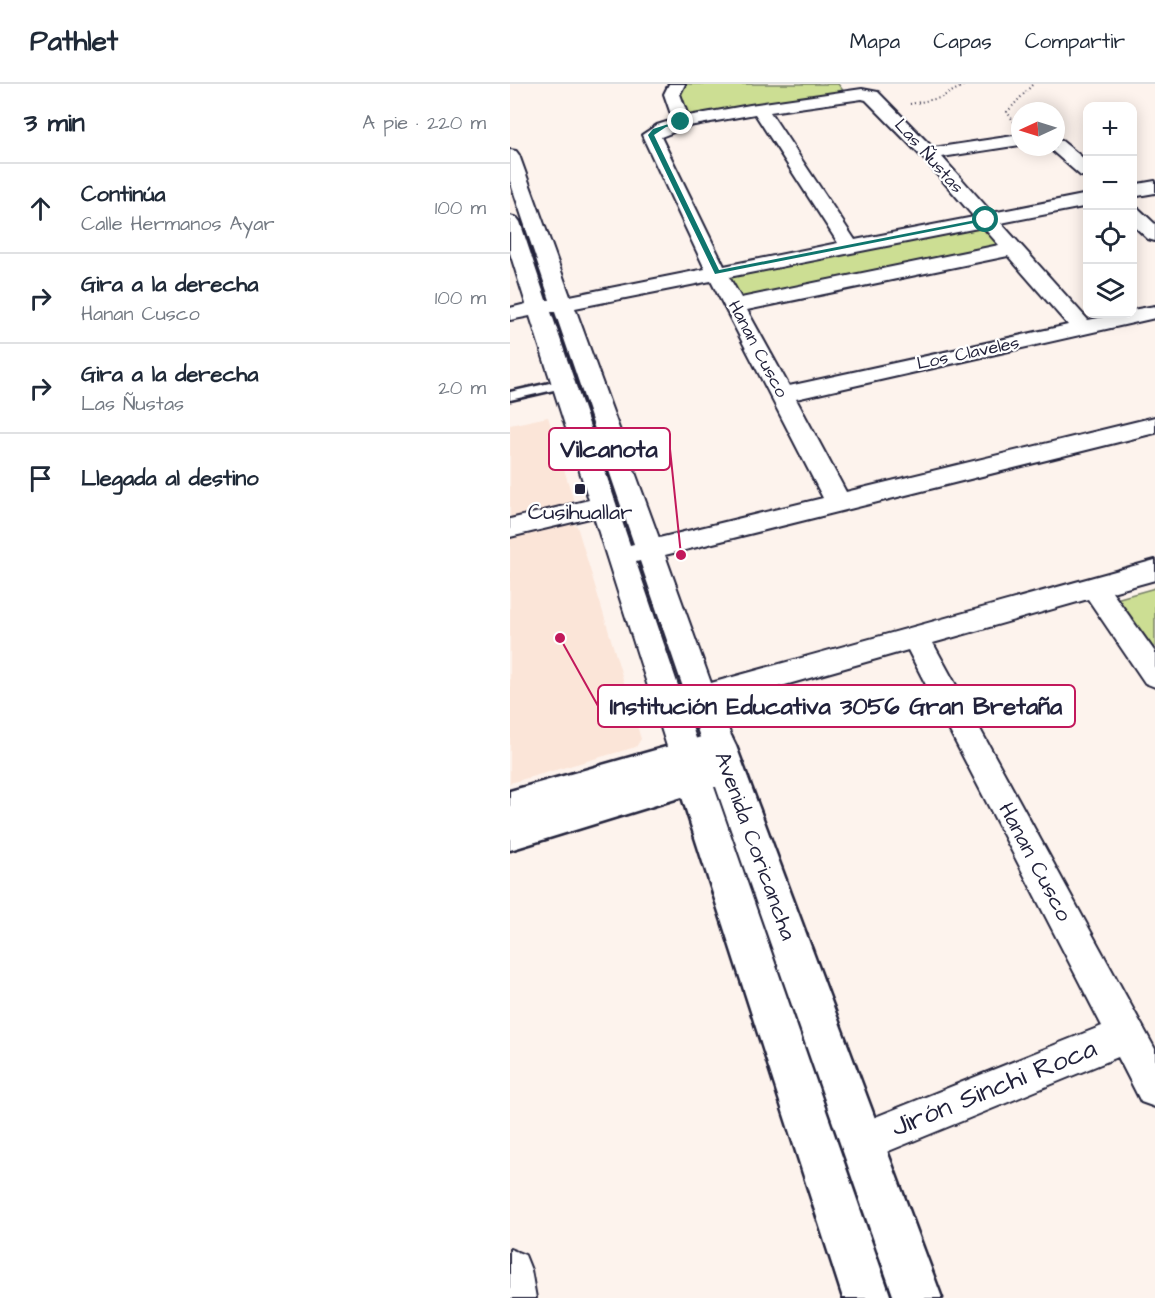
<!DOCTYPE html>
<html lang="es">
<head>
<meta charset="utf-8">
<style>
	:root { --surface:#fff; --page:#f2f2f3; --text:#1f2937; --muted:#747a83; --line:#e0e1e3 }
	body { margin:0; font-family:"Architects Daughter",sans-serif; background:var(--page); color:var(--text) }
	.controls { position:absolute; right:18px; top:18px; display:grid; overflow:hidden; border-radius:12px; box-shadow:0 3px 15px #0003 }
	.controls button { width:54px; height:54px; display:grid; place-items:center; padding:0; border:0; border-bottom:2px solid var(--line); background:var(--surface); color:var(--text); font:30px sans-serif }
	.compass { position:absolute; left:501px; top:18px; width:54px; height:54px; border-radius:50%; background:var(--surface); box-shadow:0 3px 15px #0003; rotate:266deg }
	.stop { position:absolute; width:18px; height:18px; margin:-14px; border:4px solid #0f766e; border-radius:50%; background:#fff }
	.stop.end { background:#0f766e; border-color:#fff; box-shadow:0 2px 6px #0008 }
	.list { margin:0; padding:0; list-style:none }
	h2 { display:flex; justify-content:space-between; align-items:center; height:78px; margin:0; padding:0 24px; font-size:26px }
	h2 small { font-size:20px; font-weight:400; color:var(--muted) }
	.list li { display:grid; grid-template-columns:39px 1fr auto; gap:18px; align-items:center; box-sizing:border-box; height:90px; padding:0 24px; border-top:2px solid var(--line) }
	.list b { display:block; font-size:22px; white-space:nowrap }
	.list p { margin:0; font-size:20px; white-space:nowrap; color:var(--muted) }
	.list em { font-size:20px; font-style:normal; color:var(--muted) }
	.icon { flex:none; width:33px; height:33px; fill:none; stroke:currentColor; stroke-width:2; stroke-linecap:round; stroke-linejoin:round }
	.map { position:relative; flex:none; width:645px; height:1214px; overflow:hidden }
	header { display:flex; align-items:center; gap:36px; box-sizing:border-box; height:84px; padding:0 30px; background:var(--surface); border-bottom:2px solid var(--line) }
	header strong { font-size:28px }
	nav { display:flex; gap:33px; margin-inline-start:auto; font-size:21px }
	main { display:flex }
	aside { flex:1; background:var(--surface) }
	.map>svg:first-child { display:block }
	.built { fill:#fbe5d8 }
	.green { fill:#ccde93; stroke:#778067; stroke-width:1.5 }
	.lines { fill:none; stroke-linecap:round; stroke-linejoin:round }
	.lane-casing { stroke:#22223b; stroke-width:5 }
	.street-casing { stroke:#22223b; stroke-width:4 }
	.secondary-casing { stroke:#22223b; stroke-width:5 }
	.path { stroke:#22223b; stroke-width:2; stroke-dasharray:1 3; stroke-linecap:butt }
	.lane { fill:#fff; fill-rule:evenodd }
	.street { fill:#fff; fill-rule:evenodd }
	.secondary { fill:#fff; fill-rule:evenodd }
	.route { fill:#0f766e }
	.poi-dot { fill:#22223b; stroke:#fff; stroke-width:2 }
	.labels { text-anchor:middle; dominant-baseline:central; stroke-width:4.5; stroke-linejoin:round; paint-order:stroke }
	.far-street-label { font-size:18px; fill:#22223b; stroke:#fff }
	.poi-label { font-size:22px; fill:#22223b; stroke:#fff }
	.street-label { font-size:22px; fill:#22223b; stroke:#fff }
	.near-street-label { font-size:27px; fill:#22223b; stroke:#fff }
	.leader { fill:none; stroke:#c2185b; stroke-width:2 }
	.callout-dot { fill:#c2185b; stroke:#fff; stroke-width:2 }
	.callout { fill:#fff; stroke:#c2185b; stroke-width:2 }
	.callout-label { font-size:24px; text-anchor:middle; font-weight:bold; fill:#22223b }
</style>
</head>
<body>
<header>
<strong>Pathlet</strong>
<nav><a>Mapa</a><a>Capas</a><a>Compartir</a></nav>
</header>
<main>
<aside>
<h2>3 min<small>A pie · 220 m</small></h2>
<ul class="list">
<li><svg class="icon" aria-label="ahead" viewBox="0 0 24 24"><path d="M12 20V5M6 11l6-6 6 6"/></svg><div><b>Continúa</b><p>Calle Hermanos Ayar</p></div><em>100 m</em></li>
<li><svg class="icon" aria-label="right" viewBox="0 0 24 24"><path d="M7 20v-9h11M14 6l5 5-5 5"/></svg><div><b>Gira a la derecha</b><p>Hanan Cusco</p></div><em>100 m</em></li>
<li><svg class="icon" aria-label="right" viewBox="0 0 24 24"><path d="M7 20v-9h11M14 6l5 5-5 5"/></svg><div><b>Gira a la derecha</b><p>Las Ñustas</p></div><em>20 m</em></li>
<li><svg class="icon" aria-label="arrive" viewBox="0 0 24 24"><path d="M6 21V4h12l-3 4 3 4H6"/></svg><div><b>Llegada al destino</b></div></li>
</ul>
</aside>
<div class="map">
<svg width="645" height="1214" viewBox="0 0 645 1214">
	<rect width="100%" height="100%" fill="#fdf3ed"/>
	<filter id="ink" filterUnits="userSpaceOnUse"><feTurbulence type="fractalNoise" baseFrequency=".0167" numOctaves="2"/><feDisplacementMap in="SourceGraphic" scale="12" xChannelSelector="R" yChannelSelector="G"/><feConvolveMatrix kernelMatrix="1 2 1 2 8 2 1 2 1" color-interpolation-filters="sRGB"/></filter>
	<g filter="url(#ink)">
		<g class="built">
			<path d="M38 333 65 421 0 437V341Z"/>
			<path d="M60 439 67 442 131 655 126 663 0 699V453Z"/>
		</g>
		<g class="green">
			<path d="M173 0H328L335 9 176 34 167 8Z"/>
			<path d="M471 139 492 163 231 217 216 191Z"/>
			<path d="M645 504V569L606 515Z"/>
		</g>
		<g class="lines">
			<defs>
				<path id="lane" d="M53 296 57 297V303L0 316V308Z"/>
				<g id="street">
					<path d="M159 0H175L170 10 178 32 240 21 352 5 368 8 423 64 510 51V61L432 73 482 129 578 110V122L491 139 578 236 609 230H622V226L645 222V234L286 315 336 408 645 333V349L155 471 201 599 645 476V496L602 508 645 568V603L635 599 578 515 423 559 645 965V1023L631 1018 608 973 352 1078 338 1072 332 1058 338 1044 592 942 398 566 219 617 211 626 225 662 220 671 209 675 198 671 193 662 130 477 126 478 192 672 187 681 176 685 165 681 160 672 84 433 0 453V435L79 416 20 232 0 236V224L16 220 0 169V132L7 134 10 138 36 216H40L0 97V66L6 67 9 71 60 212 195 185 132 51 147 41 163 36 154 10ZM352 15 356 16 413 74 464 133 345 156 260 28ZM245 30 328 159 214 182 151 53 179 42ZM473 143 489 161 231 214 219 193ZM498 172 558 241 279 302 237 226ZM201 197 313 414 149 454 65 224ZM41 228H45L124 460 120 461Z"/>
					<path d="M546 56 552 57 578 78V93L571 92 540 65 538 63H546Z"/>
					<path d="M645 97V109L622 113V101Z"/>
					<path d="M622 123 629 125 645 140V157L638 155 622 140Z"/>
					<path d="M0 1165 15 1171 21 1186 26 1214H0Z"/>
				</g>
				<path id="secondary" d="M209 648 221 652 226 662 432 1214H384L206 703H204L381 1214H333L172 713 0 766V707Z"/>
			</defs>
			<use href="#lane" class="lane-casing"/>
			<use href="#street" class="street-casing"/>
			<use href="#secondary" class="secondary-casing"/>
			<g class="path">
				<path d="M400 20 430 14 456 0"/>
				<path d="M504 38 497 28 523 0"/>
			</g>
			<use href="#lane" class="lane"/>
			<use href="#street" class="street"/>
			<use href="#secondary" class="secondary"/>
		</g>
	</g>
	<path class="route" d="M171 36 173 39 156 43 144 51 209 186 476 134 479 136 205 190 138 51 143 45Z"/>
	<rect class="poi-dot" x="64" y="399" width="12" height="12" rx="3"/>
	<g class="labels">
		<g class="far-street-label">
			<text transform="translate(419 72) rotate(48)">Las Ñustas</text>
			<text transform="translate(248 265) rotate(62)">Hanan Cusco</text>
			<text transform="translate(458 269) rotate(-12)">Los Claveles</text>
		</g>
		<g class="poi-label">
			<text x="70" y="428">Cusihuallar</text>
		</g>
		<g class="street-label">
			<text transform="translate(245 762) rotate(70)">Avenida Coricancha</text>
			<text transform="translate(525 778) rotate(62)">Hanan Cusco</text>
		</g>
		<g class="near-street-label">
			<text transform="translate(484 1004) rotate(-22)">Jirón Sinchi Roca</text>
		</g>
	</g>
	<path class="leader" d="M171 471L160 365M50 554L88 622"/>
	<g class="callout-dot">
		<circle cx="171" cy="471" r="6"/>
		<circle cx="50" cy="554" r="6"/>
	</g>
	<g class="callout">
		<rect x="39" y="344" width="121" height="42" rx="6"/>
		<rect x="88" y="601" width="477" height="42" rx="6"/>
	</g>
	<g class="callout-label">
		<text x="99" y="373">Vilcanota</text>
		<text x="326" y="630">Institución Educativa 3056 Gran Bretaña</text>
	</g>
</svg>
<div class="controls">
<button>+</button>
<button>−</button>
<button><svg class="icon" aria-label="locate" viewBox="0 0 24 24"><circle cx="12" cy="12" r="6"/><path d="M12 2v4M12 18v4M2 12h4M18 12h4"/></svg></button>
<button><svg class="icon" aria-label="layers" viewBox="0 0 24 24"><path d="M12 4l9 5-9 5-9-5zM3 14l9 5 9-5"/></svg></button>
</div>
<svg class="compass" viewBox="-18 -18 36 36"><path d="M0-13l5 13h-10z" fill="#e53935"/><path d="M0 13l5-13h-10z" fill="#747a83"/></svg>
<div class="stop" style="left:476px;top:136px"></div>
<div class="stop end" style="left:171px;top:38px"></div>
</div>
</main>
</body>
</html>
